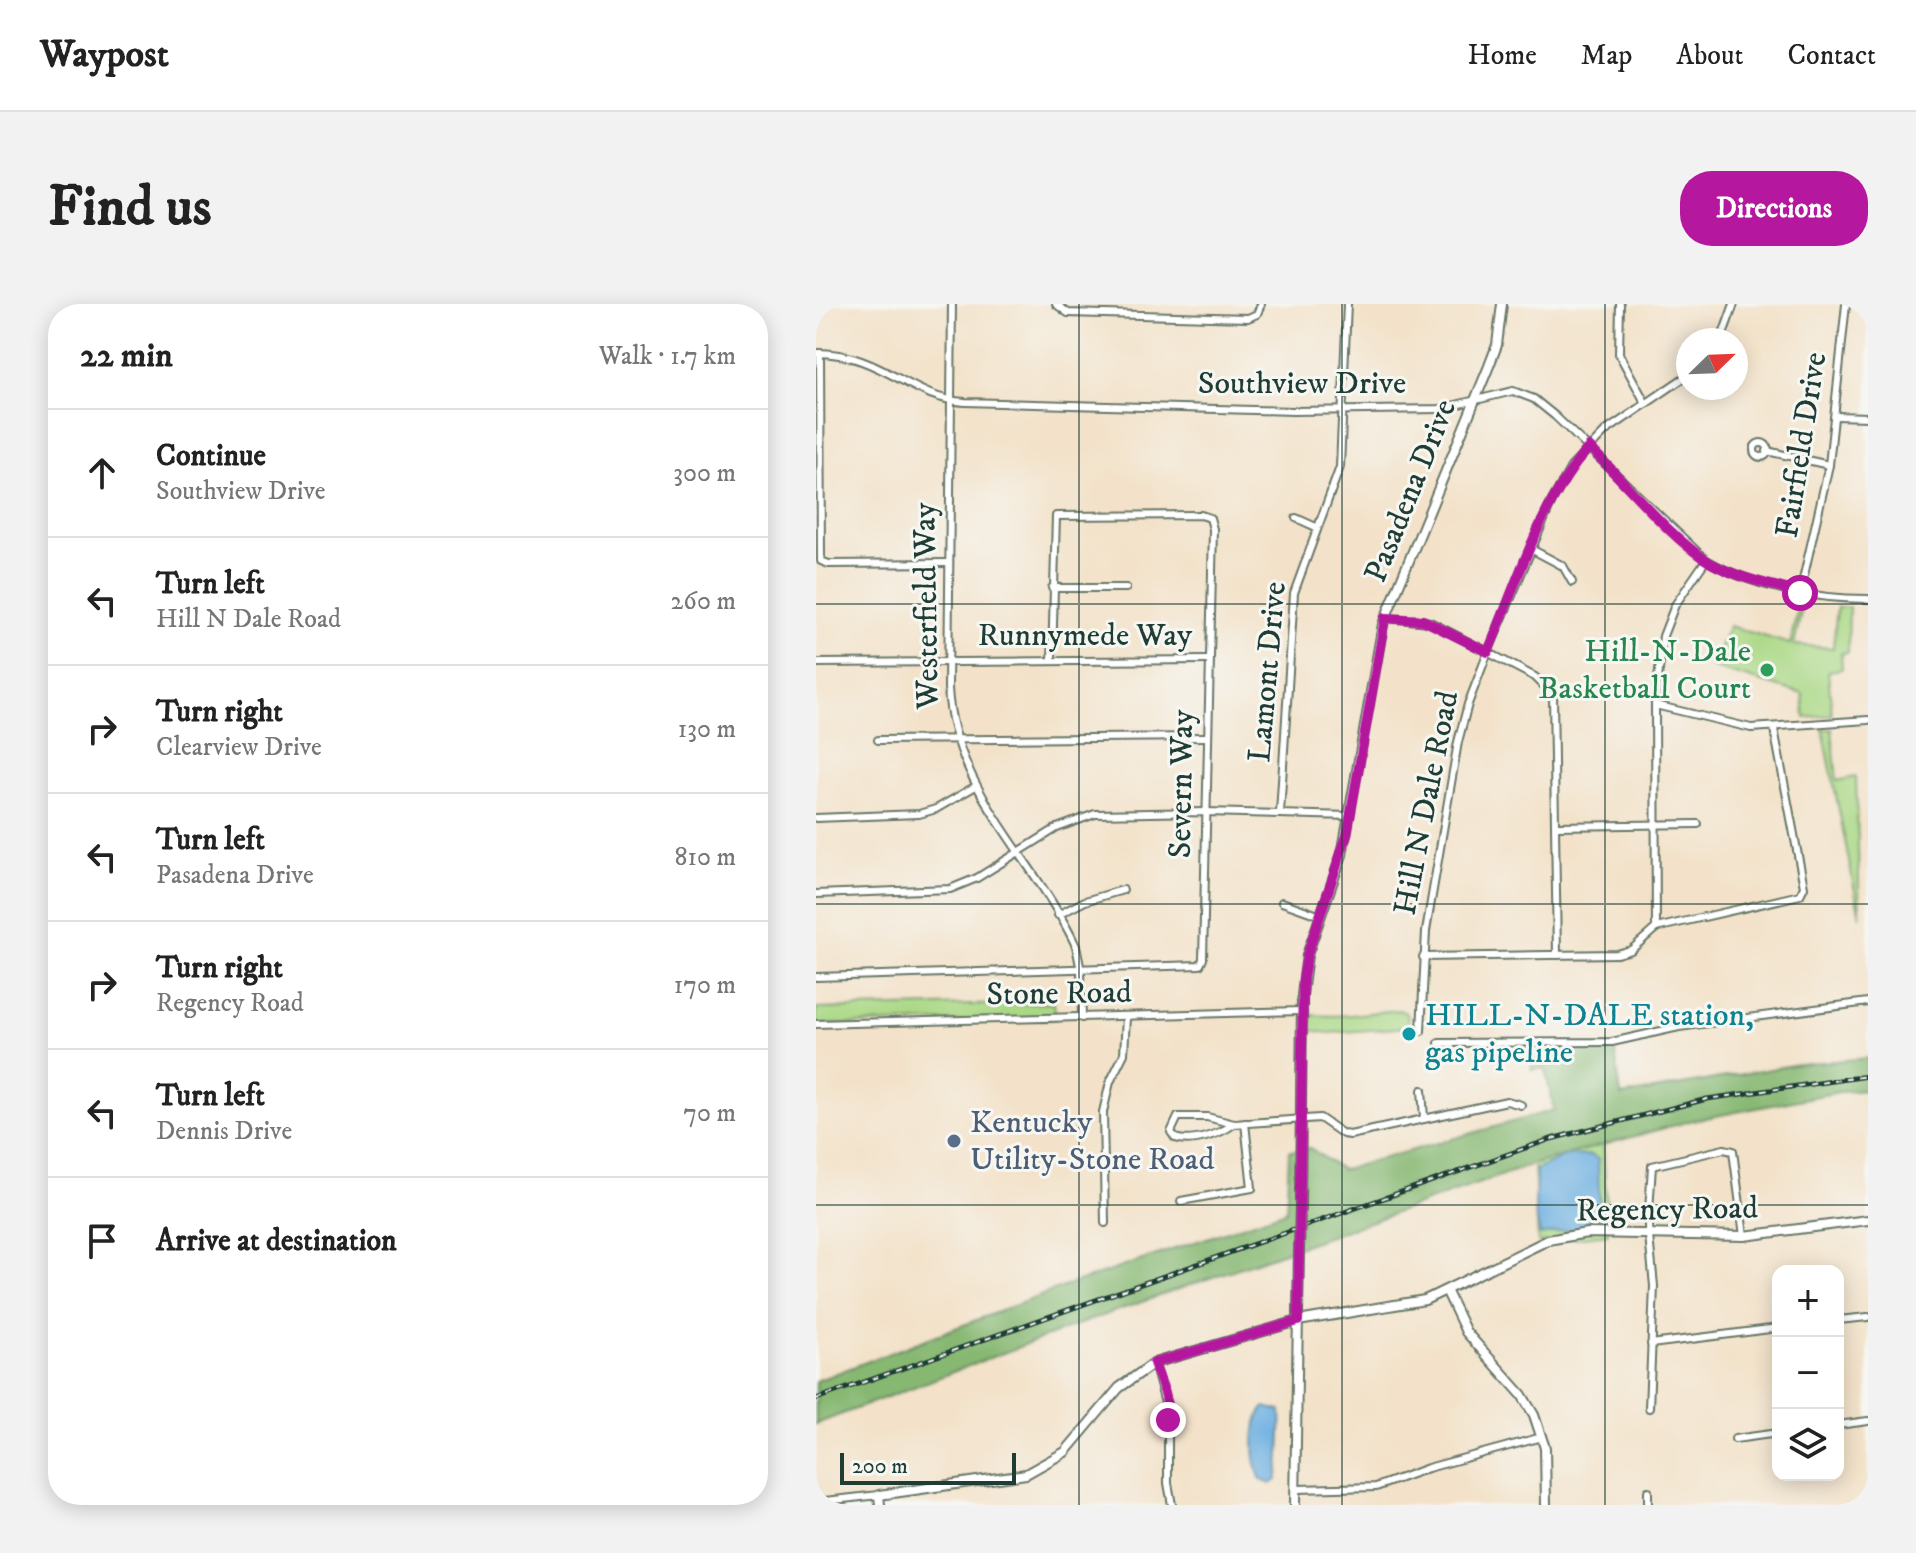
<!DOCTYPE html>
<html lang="en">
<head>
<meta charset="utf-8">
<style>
	:root { --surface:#fff; --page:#f2f2f2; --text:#222; --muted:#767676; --line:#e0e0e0; --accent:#b5179e }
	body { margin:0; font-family:"IM FELL DW Pica",serif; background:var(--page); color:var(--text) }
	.controls { position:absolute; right:24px; bottom:24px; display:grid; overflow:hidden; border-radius:16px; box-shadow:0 4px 20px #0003 }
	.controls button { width:72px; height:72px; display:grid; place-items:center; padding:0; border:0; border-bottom:2px solid var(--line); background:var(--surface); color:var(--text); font:40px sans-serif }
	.compass { position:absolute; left:860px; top:24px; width:72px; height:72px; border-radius:50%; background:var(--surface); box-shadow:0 4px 20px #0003; rotate:67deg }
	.scale { position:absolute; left:24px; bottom:20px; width:176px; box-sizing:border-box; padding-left:8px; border:4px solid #1f3d34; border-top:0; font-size:22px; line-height:28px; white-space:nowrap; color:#1f3d34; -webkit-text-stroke:6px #f6f6f2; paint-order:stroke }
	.stop { position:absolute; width:24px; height:24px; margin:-18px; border:6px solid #b5179e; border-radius:50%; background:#fff }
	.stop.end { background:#b5179e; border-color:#fff; box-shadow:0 2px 8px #0008 }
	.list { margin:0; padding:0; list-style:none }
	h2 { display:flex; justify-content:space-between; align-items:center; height:104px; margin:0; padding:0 32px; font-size:34px }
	h2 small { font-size:26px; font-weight:400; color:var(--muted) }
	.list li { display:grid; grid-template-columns:52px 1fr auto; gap:24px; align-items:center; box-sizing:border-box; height:128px; padding:0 32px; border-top:2px solid var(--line) }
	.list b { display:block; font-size:30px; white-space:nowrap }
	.list p { margin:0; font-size:26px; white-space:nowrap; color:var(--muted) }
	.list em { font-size:26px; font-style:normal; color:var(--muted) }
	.icon { flex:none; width:44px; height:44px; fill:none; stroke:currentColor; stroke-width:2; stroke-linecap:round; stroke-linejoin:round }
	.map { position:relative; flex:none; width:1052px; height:1201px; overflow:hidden; border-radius:32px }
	header { display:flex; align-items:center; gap:48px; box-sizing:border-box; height:112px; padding:0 40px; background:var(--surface); border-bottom:2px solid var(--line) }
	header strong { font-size:38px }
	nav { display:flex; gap:44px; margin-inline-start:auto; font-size:28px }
	.intro { display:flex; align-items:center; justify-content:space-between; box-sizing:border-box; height:192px; padding:0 48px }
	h1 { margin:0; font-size:56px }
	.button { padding:20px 36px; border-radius:32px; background:var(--accent); color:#fff; font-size:28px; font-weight:700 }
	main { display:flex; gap:48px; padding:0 48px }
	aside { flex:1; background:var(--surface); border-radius:32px; box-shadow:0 4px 20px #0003 }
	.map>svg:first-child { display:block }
	.green { fill:#aad885; stroke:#648a5c; stroke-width:2 }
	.forest { fill:#87b872; stroke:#537a53; stroke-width:2 }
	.water { fill:#6baee0; stroke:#45768a; stroke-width:2 }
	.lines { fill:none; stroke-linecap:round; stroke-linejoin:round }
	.minor-casing { stroke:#697768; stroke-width:10 }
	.tertiary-casing { stroke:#697768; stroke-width:12 }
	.minor { stroke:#fff; stroke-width:6 }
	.tertiary { stroke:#fff; stroke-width:8 }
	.rail-casing { stroke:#1f3d34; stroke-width:5 }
	.rail { stroke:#f6f6f2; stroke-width:2; stroke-dasharray:6; stroke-linecap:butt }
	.tertiary-bridge-casing { stroke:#697768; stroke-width:12; stroke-linecap:butt }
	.tertiary-bridge { stroke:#fff; stroke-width:8 }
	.route { stroke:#b5179e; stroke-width:10 }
	.grid { fill:none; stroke:#1f3d34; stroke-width:2; stroke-opacity:0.55 }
	.leisure-dot { fill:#2e9e5b; stroke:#f6f6f2; stroke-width:3 }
	.culture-dot { fill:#0f9aa8; stroke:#f6f6f2; stroke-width:3 }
	.service-dot { fill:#5c6f8a; stroke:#f6f6f2; stroke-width:3 }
	.labels { text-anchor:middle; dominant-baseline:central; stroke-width:6; stroke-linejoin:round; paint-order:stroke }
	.street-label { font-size:32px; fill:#1f3d34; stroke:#f6f6f2 }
	.leisure-label { font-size:32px; fill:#27864d; stroke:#f6f6f2; text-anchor:end }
	.culture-label { font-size:32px; fill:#0d838f; stroke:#f6f6f2; text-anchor:start }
	.service-label { font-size:32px; fill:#4e5e75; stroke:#f6f6f2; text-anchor:start }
</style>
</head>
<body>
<header>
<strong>Waypost</strong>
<nav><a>Home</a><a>Map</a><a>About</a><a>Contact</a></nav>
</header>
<div class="intro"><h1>Find us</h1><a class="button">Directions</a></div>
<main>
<aside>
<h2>22 min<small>Walk · 1.7 km</small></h2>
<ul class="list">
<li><svg class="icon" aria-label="ahead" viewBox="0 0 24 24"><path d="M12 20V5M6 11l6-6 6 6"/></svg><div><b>Continue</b><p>Southview Drive</p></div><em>300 m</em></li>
<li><svg class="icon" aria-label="left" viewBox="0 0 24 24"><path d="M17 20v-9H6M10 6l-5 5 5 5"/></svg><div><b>Turn left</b><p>Hill N Dale Road</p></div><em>260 m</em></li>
<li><svg class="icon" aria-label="right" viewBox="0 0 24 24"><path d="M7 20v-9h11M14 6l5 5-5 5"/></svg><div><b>Turn right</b><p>Clearview Drive</p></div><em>130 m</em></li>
<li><svg class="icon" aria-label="left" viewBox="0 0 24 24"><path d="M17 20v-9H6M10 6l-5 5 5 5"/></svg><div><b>Turn left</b><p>Pasadena Drive</p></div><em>810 m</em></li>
<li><svg class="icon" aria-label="right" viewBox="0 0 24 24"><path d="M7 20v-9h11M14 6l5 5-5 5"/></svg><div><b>Turn right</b><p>Regency Road</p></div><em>170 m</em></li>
<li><svg class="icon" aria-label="left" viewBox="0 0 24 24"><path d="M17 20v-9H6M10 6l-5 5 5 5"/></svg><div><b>Turn left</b><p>Dennis Drive</p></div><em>70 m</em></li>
<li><svg class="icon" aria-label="arrive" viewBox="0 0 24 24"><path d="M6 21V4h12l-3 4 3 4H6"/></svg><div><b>Arrive at destination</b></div></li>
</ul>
</aside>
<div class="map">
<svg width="1052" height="1201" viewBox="0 0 1052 1201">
	<rect width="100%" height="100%" fill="#f6f6f2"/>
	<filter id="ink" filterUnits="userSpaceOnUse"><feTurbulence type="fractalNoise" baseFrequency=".0125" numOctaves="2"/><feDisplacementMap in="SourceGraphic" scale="16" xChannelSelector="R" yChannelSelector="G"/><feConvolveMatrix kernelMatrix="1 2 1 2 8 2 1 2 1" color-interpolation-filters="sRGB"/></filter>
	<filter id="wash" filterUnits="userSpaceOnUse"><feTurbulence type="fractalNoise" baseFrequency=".006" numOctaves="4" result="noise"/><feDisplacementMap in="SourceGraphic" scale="32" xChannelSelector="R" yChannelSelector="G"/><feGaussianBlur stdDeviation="1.8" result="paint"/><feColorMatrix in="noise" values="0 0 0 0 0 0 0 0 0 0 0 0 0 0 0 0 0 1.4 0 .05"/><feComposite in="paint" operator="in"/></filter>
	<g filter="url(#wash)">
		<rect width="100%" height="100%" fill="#f3e2c9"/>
		<g class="green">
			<path d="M984 294H988L978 341 1017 344 1021 303H1033L1032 348 1025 349 1026 365 1012 367 1016 411 989 414 987 390 895 363 913 322 974 340Z"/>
			<path d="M1007 425H1016L1021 477 1040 473 1044 613Z"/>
			<path d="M238 699 240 715 0 721V705Z"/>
			<path d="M584 706 591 710 593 723 513 729 494 726 496 711C527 714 554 708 584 706Z"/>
			<path d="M787 839 792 930 722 939 718 860Z"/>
		</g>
		<path class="forest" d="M717 745 799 747 805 792 982 760 1052 754V786L1023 788 874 817 718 860 266 1019 0 1120V1077L250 982 470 907 473 847 494 844 526 866 738 806 729 764 715 766Z"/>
		<g class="water">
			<path d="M775 851 782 855 784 920 724 931 719 908 720 866 749 852Z"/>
			<path d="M449 1103 465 1107C466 1117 464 1168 461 1176L455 1180 445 1176C436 1156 434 1120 449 1103Z"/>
		</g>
	</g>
	<g filter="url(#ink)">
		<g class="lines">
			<defs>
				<g id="minor">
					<path d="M136 0 132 384C137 486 219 554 260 642L265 667 266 714"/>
					<path d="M240 0 252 9 432 14 441 10 445 0"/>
					<path d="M804 0 803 50 830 100"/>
					<path d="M905 36 918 0"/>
					<path d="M0 49C66 49 94 95 149 98L477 107 623 105 697 87 718 95 739 112 890 256C937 283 998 295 1052 295"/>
					<path d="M4 49 5 257 13 260 133 259"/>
					<path d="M1020 112 1052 113"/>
					<circle cx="945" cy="146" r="7"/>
					<path d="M951 147 1013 161"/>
					<path d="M480 214 500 223"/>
					<path d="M715 245 747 262 756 278"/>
					<path d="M236 284H310"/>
					<path d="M984 289 1013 161 1030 0"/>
					<path d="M569 314 614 318 719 373 737 391 741 651"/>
					<path d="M0 359 393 356"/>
					<path d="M839 401 935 424 1052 416"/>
					<path d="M62 436 391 433"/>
					<path d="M464 509 478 289 524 163 531 0"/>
					<path d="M0 514 103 510 120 505 160 482"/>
					<path d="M740 522 882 520"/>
					<path d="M0 590 134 585 161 574 241 524 279 510 390 508 534 512"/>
					<path d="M466 598 505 612"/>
					<path d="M242 611 269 597 307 586"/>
					<path d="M840 624 839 401 847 332 859 301 890 256"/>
					<path d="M607 653 801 650 815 646 840 624 984 591 988 583 958 425"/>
					<path d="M0 673 384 661 387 655 397 225 394 214 385 211 240 212 236 356"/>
					<path d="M0 720 486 707"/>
					<path d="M605 727 610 627 642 438 652 400 672 348 736 197 755 163 790 127 872 71"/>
					<path d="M623 739 796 738 863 723 1052 698"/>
					<path d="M606 786 608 814"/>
					<path d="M418 820C404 830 376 840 359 834L355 828 362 813H391L418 820 504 814 527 830 534 831 691 797 705 801"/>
					<path d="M365 897 436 884 429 819"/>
					<path d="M289 919 287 808 294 778 308 750 310 713"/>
					<path d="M1022 1016 1052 1013"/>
					<path d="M835 1040 962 1024"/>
					<path d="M338 1059 352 1110V1179L356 1201"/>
					<path d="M833 1104 838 982 832 922 836 862 908 845 917 847 928 932"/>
					<path d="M1022 1121 1052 1117"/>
					<path d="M919 1135 962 1129"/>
					<path d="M480 1185 560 1183 612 1164 726 1133"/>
					<path d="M832 1187V1201"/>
					<path d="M0 1198 63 1191"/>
				</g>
				<g id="tertiary">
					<path d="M484 903 486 691 491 651 526 551 567 320 673 62 681 41 686 0"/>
					<path d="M631 988 650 1028 706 1091 718 1111 729 1144 730 1201"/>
					<path d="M64 1201 63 1191 210 1170 249 1148 303 1084 338 1059 482 1017 609 996 732 936 771 929 928 932 1052 916"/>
					<path d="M479 1201 483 944"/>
				</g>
			</defs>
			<use href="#minor" class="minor-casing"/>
			<use href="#tertiary" class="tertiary-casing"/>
			<use href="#minor" class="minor"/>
			<use href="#tertiary" class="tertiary"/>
			<defs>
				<path id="rail" d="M0 1095 735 835 891 795 1052 772"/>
			</defs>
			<use href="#rail" class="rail-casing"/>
			<use href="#rail" class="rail"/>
			<defs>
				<path id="tertiary-bridge" d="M483 944 484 903"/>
			</defs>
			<use href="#tertiary-bridge" class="tertiary-bridge-casing"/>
			<use href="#tertiary-bridge" class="tertiary-bridge"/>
		</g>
	</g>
	<g class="lines" filter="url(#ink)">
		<path class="route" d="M352 1116 350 1092 338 1059 482 1017 487 675 491 651 531 531 569 314 607 316 672 348C701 279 723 201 773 143 809 177 854 235 895 259 922 274 954 280 984 289"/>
	</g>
	<path class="grid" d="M263 0V1201M526 0V1201M789 0V1201M0 300H1052M0 600H1052M0 901H1052"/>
	<circle class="leisure-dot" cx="951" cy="366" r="8"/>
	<circle class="culture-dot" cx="593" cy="730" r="8"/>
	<circle class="service-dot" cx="138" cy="837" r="8"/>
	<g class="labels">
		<g class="street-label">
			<text x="486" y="80">Southview Drive</text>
			<text transform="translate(986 141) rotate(-81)">Fairfield Drive</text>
			<text transform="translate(595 187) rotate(-68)">Pasadena Drive</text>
			<text transform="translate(111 302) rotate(-91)">Westerfield Way</text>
			<text x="269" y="332">Runnymede Way</text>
			<text transform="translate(452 368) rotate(-85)">Lamont Drive</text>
			<text transform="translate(366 480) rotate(-89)">Severn Way</text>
			<text transform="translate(611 499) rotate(-79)">Hill N Dale Road</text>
			<text transform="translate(243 690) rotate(-1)">Stone Road</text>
			<text transform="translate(851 906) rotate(-1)">Regency Road</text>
		</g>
		<g class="leisure-label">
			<text x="935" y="348">Hill-N-Dale<tspan x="935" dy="37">Basketball Court</tspan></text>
		</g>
		<g class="culture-label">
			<text x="609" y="712">HILL-N-DALE station,<tspan x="609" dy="37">gas pipeline</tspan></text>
		</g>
		<g class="service-label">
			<text x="154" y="819">Kentucky<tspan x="154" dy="37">Utility-Stone Road</tspan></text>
		</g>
	</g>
</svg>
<div class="controls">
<button>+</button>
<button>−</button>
<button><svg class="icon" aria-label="layers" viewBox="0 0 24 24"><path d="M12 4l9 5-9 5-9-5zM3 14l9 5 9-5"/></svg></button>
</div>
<svg class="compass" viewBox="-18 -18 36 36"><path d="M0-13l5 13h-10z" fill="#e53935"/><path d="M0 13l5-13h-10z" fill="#767676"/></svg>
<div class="scale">200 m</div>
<div class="stop" style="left:984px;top:289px"></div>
<div class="stop end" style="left:352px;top:1116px"></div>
</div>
</main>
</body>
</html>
